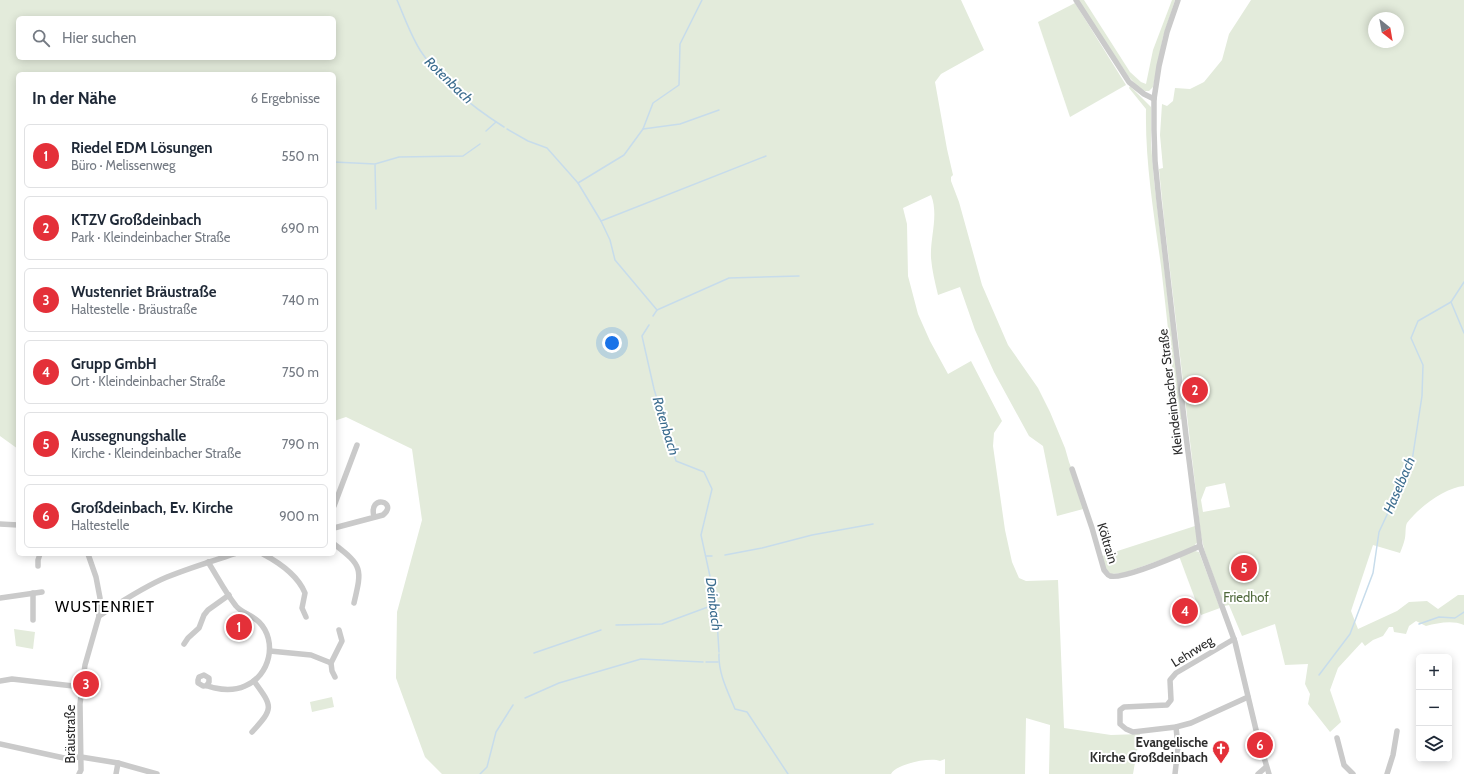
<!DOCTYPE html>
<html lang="de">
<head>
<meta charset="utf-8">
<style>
	:root { --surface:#fff; --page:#f2f2f3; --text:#1f2937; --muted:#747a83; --line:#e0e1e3; --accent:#e43039 }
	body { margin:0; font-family:Cabin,sans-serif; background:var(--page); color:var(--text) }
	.controls { position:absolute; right:12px; bottom:12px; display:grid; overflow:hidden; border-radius:6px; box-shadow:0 2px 10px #0003 }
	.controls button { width:36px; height:36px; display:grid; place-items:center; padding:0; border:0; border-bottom:1px solid var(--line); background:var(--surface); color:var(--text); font:20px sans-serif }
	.compass { position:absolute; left:1368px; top:12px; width:36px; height:36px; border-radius:50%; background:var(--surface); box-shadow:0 2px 10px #0003; rotate:149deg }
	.you { position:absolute; left:612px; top:343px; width:14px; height:14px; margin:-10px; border:3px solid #fff; border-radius:50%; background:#1a73e8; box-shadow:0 0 0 6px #1a73e833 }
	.badge { display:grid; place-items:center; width:26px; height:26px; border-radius:50%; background:var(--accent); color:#fff; font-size:13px; font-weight:700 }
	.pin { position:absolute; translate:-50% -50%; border:2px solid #fff; box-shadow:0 1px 4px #0006 }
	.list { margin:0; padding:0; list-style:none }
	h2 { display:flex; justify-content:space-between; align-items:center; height:52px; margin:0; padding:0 16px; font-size:17px }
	h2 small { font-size:13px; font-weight:400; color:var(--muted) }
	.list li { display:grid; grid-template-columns:26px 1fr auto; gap:12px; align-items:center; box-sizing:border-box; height:64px; margin:0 8px 8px; padding:0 8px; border:1px solid var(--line); border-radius:6px }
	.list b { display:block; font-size:15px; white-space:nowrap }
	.list p { margin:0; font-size:13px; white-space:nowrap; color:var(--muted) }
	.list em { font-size:13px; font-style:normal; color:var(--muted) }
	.icon { flex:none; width:22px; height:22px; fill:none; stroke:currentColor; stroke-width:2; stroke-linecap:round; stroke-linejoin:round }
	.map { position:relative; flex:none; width:1464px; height:774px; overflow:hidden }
	.search { position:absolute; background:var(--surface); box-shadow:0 2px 10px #0003; left:16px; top:16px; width:320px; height:44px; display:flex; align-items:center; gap:10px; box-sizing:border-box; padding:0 14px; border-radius:6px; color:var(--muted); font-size:15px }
	.panel { position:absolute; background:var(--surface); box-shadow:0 2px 10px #0003; left:16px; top:72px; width:320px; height:484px; border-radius:6px }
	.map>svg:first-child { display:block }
	.green { fill:#e3ebdb; fill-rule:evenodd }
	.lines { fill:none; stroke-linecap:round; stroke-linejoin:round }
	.stream { stroke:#c7dceb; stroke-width:1.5 }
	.minor { stroke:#cacaca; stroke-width:5.5 }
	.labels { text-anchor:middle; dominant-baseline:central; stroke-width:4; stroke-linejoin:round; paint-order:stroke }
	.street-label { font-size:13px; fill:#2d2d2d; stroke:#fff }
	.park-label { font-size:13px; fill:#4f693b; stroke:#fff }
	.poi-label { font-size:13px; font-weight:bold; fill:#2d2d2d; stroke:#fff; text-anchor:end }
	.water-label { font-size:14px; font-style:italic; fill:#3c6d8f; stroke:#fff }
	.quarter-label { font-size:15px; letter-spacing:1px; fill:#000; stroke:#fff }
</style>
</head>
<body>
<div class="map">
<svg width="1464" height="774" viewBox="0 0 1464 774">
	<rect width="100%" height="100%" fill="#fff"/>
	<g class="green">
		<path d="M0 0H961L984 50 941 74 935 82 947 149 953 175 951 177V181L959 202 982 285 1008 345 1038 388 1050 412 1065 448 1069 462 1087 508 1057 516 1043 446 1029 436 994 372 975 330 960 287 938 295C935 283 932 270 931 258 930 237 939 215 931 195L903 208 907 224 908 276 918 314 930 341 948 374 971 361 1002 421 994 433 993 446 1005 530 1012 562 1019 578 1026 581 1058 580 1064 728 1111 735 1140 734 1133 774H1049L1050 725 1026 718 1025 774H945V759L940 761C930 757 896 764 891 774H442L425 757 396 678 397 612 422 520 412 449 346 417 334 421V74H18V449L0 436ZM18 18H334V58H18Z"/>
		<path d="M1077 0H1084L1130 72 1141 82 1146 84 1153 50 1172 0H1175L1163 37 1153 87 1149 91H1145L1139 88 1129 77Z"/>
		<path d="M1251 0H1464V486C1446 487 1418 508 1407 523 1405 527 1406 533 1405 538 1404 543 1402 548 1400 553L1373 545 1351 611 1358 629 1397 611 1409 602 1427 601 1438 609 1458 595H1464V625C1452 620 1438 623 1426 626L1416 621 1409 626 1406 634 1394 632 1393 627H1389L1383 636 1373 640 1365 646 1362 642 1338 668 1330 690 1341 722 1330 732 1308 704 1310 694 1305 684 1308 664 1285 665 1275 624 1242 636 1229 605 1224 606 1204 549 1201 535 1164 219 1159 169 1163 168 1160 135 1162 104 1167 106 1173 101 1175 88 1190 89 1204 82 1222 60 1229 34ZM1374 18H1398V42H1374ZM1225 483 1230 507 1203 512 1201 500 1206 487Z"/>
		<path d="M1075 3 1126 85 1070 117 1038 22Z"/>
		<path d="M1130 86 1151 107V144L1154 180 1182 419 1178 420C1172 369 1167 317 1161 266 1154 214 1145 162 1146 109L1129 88Z"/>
		<path d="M1195 526 1198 543 1195 544 1196 547 1124 573 1111 574 1106 569 1102 556Z"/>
		<path d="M1195 551 1199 552 1220 608 1201 615 1179 556Z"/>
		<path d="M14 629 35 632 33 649 16 646Z"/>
		<path d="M332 697 334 707 312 712 310 702Z"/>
	</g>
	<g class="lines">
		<g class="stream">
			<path d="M397 0C404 16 412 39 422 53 442 83 474 108 504 127"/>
			<path d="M507 129 528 141 547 148 578 183 601 221 610 240 615 260 657 310 653 316"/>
			<path d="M643 129 680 124 719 110"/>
			<path d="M486 131 496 122"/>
			<path d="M334 162 375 164 399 157 463 156 480 144"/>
			<path d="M375 165 376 209"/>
			<path d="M578 183 624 155 643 129 653 103 679 85 680 44 702 0"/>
			<path d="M601 221 766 156"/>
			<path d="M1451 302 1464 333"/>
			<path d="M657 310 729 278 799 276"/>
			<path d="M649 325 642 336 654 389 676 461 704 472 712 489 701 535 716 604 719 652"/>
			<path d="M725 555 762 548 812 535 873 524"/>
			<path d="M706 556H712"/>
			<path d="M1419 624 1439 617 1455 618 1464 612"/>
			<path d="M616 625 662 624 716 604"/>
			<path d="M534 653 601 630"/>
			<path d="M719 654C718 673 728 692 735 709L747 712 788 774"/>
			<path d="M706 662H718"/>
			<path d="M1319 675 1350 634 1373 573 1379 532 1412 461 1422 396 1423 365 1411 338 1418 321 1451 302 1464 282"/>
			<path d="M525 698 559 683 641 659 703 662"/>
			<path d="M480 774 487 767 496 732 513 705"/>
		</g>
		<g class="minor">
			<path d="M1076 0 1129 82 1144 94 1154 99"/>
			<path d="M1178 0 1167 32 1159 66 1154 99V130L1155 161 1159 201 1186 436 1200 546 1235 642 1257 734 1269 774"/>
			<path d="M1072 469 1092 528 1104 570C1106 572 1107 575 1110 576 1124 580 1184 553 1200 546"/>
			<path d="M334 506 357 445"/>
			<path d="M0 524 18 525"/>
			<path d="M334 528 383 515C399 502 368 493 374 517"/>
			<path d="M334 544C363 566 362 569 354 603"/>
			<path d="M263 554C280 563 298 576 305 593L302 608 306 617"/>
			<path d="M38 566V560L40 554"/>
			<path d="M0 598 42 592"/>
			<path d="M99 616C121 602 143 587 167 577 189 568 212 561 234 554"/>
			<path d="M33 620V593"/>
			<path d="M1234 639 1176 673 1170 680 1171 700 1167 705 1124 707 1120 710V724L1126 729 1133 732 1176 727 1191 723 1248 697"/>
			<path d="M184 644 188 638 199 628 204 615 208 610 229 595"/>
			<path d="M270 651 311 655 331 663"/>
			<path d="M335 677 332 671 331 663 342 641 339 630"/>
			<path d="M0 681 12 679 82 687"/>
			<path d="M207 685 209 682V678L204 675 199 677 198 680V683L203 686C208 685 210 687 215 688 224 690 236 690 245 686 270 676 278 641 259 622 252 615 242 613 236 606 225 592 217 576 208 562"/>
			<path d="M252 732C274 708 273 707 254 681"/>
			<path d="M1337 738 1344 765 1353 774"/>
			<path d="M0 744 64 758 81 757 118 763 157 774"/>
			<path d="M79 774 81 770 80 704 82 687 85 665 99 616 100 598 96 577 88 554"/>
			<path d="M116 774 118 763"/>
			<path d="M1175 774 1178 747 1176 727"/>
			<path d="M1258 774 1266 767"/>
			<path d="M1387 774 1393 755 1397 731"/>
		</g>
	</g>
	<defs>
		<symbol id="church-pin" viewBox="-11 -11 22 30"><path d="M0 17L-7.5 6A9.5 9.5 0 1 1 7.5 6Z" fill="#e43039" stroke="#fff"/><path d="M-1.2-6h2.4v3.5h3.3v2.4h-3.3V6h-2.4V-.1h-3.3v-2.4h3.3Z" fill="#fff"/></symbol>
	</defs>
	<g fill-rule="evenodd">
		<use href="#church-pin" x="1211" y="739" width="20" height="27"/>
	</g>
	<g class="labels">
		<g class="street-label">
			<text transform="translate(1170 392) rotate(-97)">Kleindeinbacher Straße</text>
			<text transform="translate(1108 543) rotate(73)">Költrain</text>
			<text transform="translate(1192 651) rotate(-32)">Lehrweg</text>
			<text transform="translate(70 734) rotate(-90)">Bräustraße</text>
		</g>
		<g class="park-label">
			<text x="1246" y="597">Friedhof</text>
		</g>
		<g class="poi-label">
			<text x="1208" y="742">Evangelische<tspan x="1208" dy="15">Kirche Großdeinbach</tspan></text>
		</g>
		<g class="water-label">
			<text transform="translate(449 80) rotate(44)">Rotenbach</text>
			<text transform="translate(666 426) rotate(73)">Rotenbach</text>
			<text transform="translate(1399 485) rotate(-67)">Haselbach</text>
			<text transform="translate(714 604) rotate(83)">Deinbach</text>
		</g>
		<g class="quarter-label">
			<text x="105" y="607">WUSTENRIET</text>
		</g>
	</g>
</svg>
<div class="controls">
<button>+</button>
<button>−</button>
<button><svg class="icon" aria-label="layers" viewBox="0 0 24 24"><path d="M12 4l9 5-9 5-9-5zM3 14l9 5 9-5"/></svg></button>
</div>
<svg class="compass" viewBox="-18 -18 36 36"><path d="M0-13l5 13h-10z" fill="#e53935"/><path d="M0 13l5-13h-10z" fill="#747a83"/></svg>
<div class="you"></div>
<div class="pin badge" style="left:239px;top:627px">1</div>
<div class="pin badge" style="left:1195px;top:390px">2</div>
<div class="pin badge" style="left:86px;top:684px">3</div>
<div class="pin badge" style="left:1185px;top:611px">4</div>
<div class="pin badge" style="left:1244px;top:568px">5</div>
<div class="pin badge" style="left:1260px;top:745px">6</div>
<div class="search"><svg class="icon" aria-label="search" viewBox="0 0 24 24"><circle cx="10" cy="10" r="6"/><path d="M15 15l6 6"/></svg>Hier suchen</div>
<section class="panel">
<h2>In der Nähe<small>6 Ergebnisse</small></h2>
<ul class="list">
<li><span class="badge">1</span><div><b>Riedel EDM Lösungen</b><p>Büro · Melissenweg</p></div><em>550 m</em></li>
<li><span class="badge">2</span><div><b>KTZV Großdeinbach</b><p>Park · Kleindeinbacher Straße</p></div><em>690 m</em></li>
<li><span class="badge">3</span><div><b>Wustenriet Bräustraße</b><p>Haltestelle · Bräustraße</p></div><em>740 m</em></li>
<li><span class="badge">4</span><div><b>Grupp GmbH</b><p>Ort · Kleindeinbacher Straße</p></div><em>750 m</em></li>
<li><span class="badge">5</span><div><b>Aussegnungshalle</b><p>Kirche · Kleindeinbacher Straße</p></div><em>790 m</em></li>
<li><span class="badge">6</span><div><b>Großdeinbach, Ev. Kirche</b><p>Haltestelle</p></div><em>900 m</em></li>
</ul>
</section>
</div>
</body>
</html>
